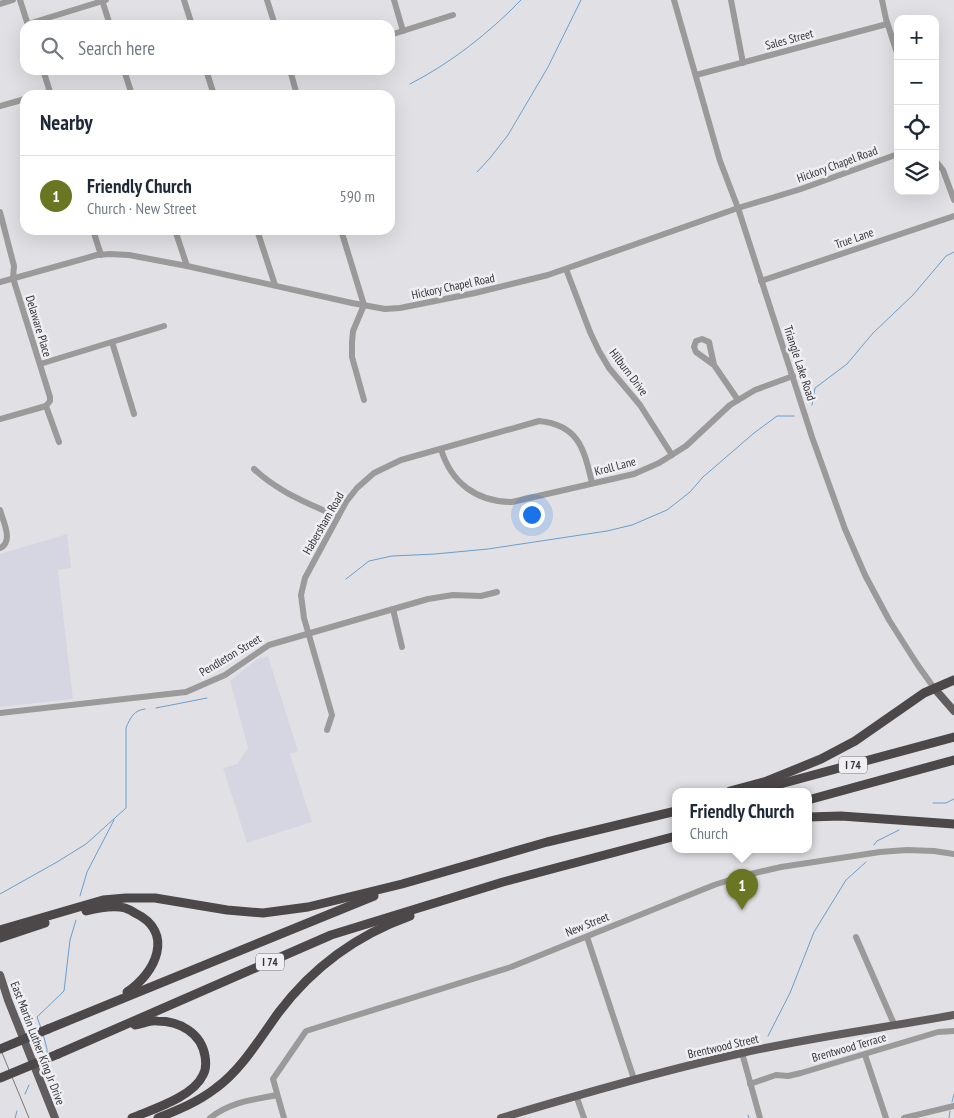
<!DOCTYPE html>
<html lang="en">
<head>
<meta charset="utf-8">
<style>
	:root { --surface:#fff; --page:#f2f2f3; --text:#1f2937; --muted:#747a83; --line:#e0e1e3; --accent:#6a7622 }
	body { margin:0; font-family:"PT Sans Narrow",sans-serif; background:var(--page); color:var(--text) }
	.controls { position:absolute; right:15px; top:15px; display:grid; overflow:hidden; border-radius:10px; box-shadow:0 5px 20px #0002 }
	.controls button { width:45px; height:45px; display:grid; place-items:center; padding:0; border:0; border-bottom:1px solid var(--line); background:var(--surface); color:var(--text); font:25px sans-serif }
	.you { position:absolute; left:531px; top:514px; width:18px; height:18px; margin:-12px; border:4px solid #fff; border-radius:50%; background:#1a73e8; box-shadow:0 0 0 8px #1a73e833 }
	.badge { display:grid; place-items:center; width:32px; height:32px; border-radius:50%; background:var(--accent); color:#fff; font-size:16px; font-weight:700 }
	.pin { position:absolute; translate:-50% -41px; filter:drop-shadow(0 1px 2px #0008) }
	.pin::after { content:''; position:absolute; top:26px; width:18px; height:15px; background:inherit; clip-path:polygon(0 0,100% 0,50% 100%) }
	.popup { position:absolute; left:672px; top:788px; width:140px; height:65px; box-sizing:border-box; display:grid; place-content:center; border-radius:10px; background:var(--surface); filter:drop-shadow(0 1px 4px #0005); font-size:16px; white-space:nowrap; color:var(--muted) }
	.popup b { font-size:19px; color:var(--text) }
	.popup::after { content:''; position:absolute; left:50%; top:100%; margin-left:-10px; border:10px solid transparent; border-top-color:var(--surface) }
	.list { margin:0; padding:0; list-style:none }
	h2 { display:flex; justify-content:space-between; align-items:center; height:65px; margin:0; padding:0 20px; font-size:21px }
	h2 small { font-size:16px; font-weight:400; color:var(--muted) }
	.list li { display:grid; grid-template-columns:32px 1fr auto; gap:15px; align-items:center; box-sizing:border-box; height:80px; padding:0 20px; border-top:1px solid var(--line) }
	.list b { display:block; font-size:19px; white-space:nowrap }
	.list p { margin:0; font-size:16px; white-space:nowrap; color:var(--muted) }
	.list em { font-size:16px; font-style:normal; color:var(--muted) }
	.icon { flex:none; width:28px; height:28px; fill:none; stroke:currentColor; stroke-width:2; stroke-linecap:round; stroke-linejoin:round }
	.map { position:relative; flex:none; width:954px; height:1118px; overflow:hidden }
	.search { position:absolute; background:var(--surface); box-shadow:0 5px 20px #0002; left:20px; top:20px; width:375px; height:55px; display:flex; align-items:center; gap:12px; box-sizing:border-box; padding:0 18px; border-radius:15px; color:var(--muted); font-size:19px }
	.panel { position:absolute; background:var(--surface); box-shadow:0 5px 20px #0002; left:20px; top:90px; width:375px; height:145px; border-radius:15px }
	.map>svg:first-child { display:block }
	.built { fill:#d5d6e2 }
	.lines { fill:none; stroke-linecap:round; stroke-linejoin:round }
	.stream { stroke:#6a9ecd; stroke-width:1 }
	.minor { stroke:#9b9999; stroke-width:6 }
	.major { stroke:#615d5e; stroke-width:8 }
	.highway { stroke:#4c4849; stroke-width:9 }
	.rail { stroke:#78787a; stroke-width:1 }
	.highway-bridge { stroke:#4c4849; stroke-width:9 }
	.labels { text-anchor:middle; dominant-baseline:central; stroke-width:5; stroke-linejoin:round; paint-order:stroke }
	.shield { fill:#eeeef3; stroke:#6d6d70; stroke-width:1 }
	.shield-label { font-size:11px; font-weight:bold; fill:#363638 }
	.street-label { font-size:12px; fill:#363638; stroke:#eeeef3 }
</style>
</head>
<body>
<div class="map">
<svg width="954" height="1118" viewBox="0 0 954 1118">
	<rect width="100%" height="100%" fill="#e1e1e5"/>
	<g class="built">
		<path d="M67 534 71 568 58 570 73 699 0 707V554Z"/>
		<path d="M268 656 298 751 290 754 312 822 247 843 223 768 237 764 248 748 230 681 256 660Z"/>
	</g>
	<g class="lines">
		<g class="stream">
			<path d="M410 84C451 63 489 33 521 0"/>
			<path d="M477 172 490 158 508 135 548 67 581 0"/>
			<path d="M812 405 815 388 847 364 873 333 913 295 946 256 954 252"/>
			<path d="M346 579 369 561 392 556 435 554 488 549 607 531 632 525 667 510 690 492 703 477 754 433 777 416H794"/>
			<path d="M156 708 207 698"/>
			<path d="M933 803H946L954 799"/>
			<path d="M874 845 877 841 899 830"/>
			<path d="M0 894 57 862 86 844 126 808V728C130 718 134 710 145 709"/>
			<path d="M80 896 87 872 114 820"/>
			<path d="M41 1028 37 1017 64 991 70 940 76 920"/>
			<path d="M43 1034 47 1049V1055"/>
			<path d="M768 1036 790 993 814 932 846 880 866 862"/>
			<path d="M25 1094 29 1085"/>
			<path d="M952 1102 954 1094"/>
			<path d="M748 1115 749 1118"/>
			<path d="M15 1118 17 1111"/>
			<path d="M949 1118 950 1111"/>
		</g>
		<g class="minor">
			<path d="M20 0 28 25"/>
			<path d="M102 0 110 25"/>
			<path d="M184 0 192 25"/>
			<path d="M267 0 275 25"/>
			<path d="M394 0 403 31"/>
			<path d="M674 0 720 161 738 208 812 437 845 529 865 575 889 620 917 664 934 688"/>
			<path d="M731 0 743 63"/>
			<path d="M882 0 886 19 898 56"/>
			<path d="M0 4 13 0"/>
			<path d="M28 24 106 0"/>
			<path d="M390 35 453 15"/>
			<path d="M43 70 51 95"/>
			<path d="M124 70 132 95"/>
			<path d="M206 70 214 95"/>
			<path d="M290 70 297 95"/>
			<path d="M696 75 887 24"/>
			<path d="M37 95 49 92"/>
			<path d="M0 106 25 99"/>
			<path d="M935 160 943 170 954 200"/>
			<path d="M0 212 14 266 13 278 50 397V401L46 406"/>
			<path d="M93 230 101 255"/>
			<path d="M175 230 187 266"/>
			<path d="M257 230 275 285"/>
			<path d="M341 230 364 305 353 331 352 342V357L364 400"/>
			<path d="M566 269 590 332 599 351 609 368 640 405 672 455"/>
			<path d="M761 281 954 216"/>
			<path d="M0 282 97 255 110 254 129 255 187 266 352 303 385 309 400 308 475 293 548 275 738 208 801 189 898 154"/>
			<path d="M112 342 134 414"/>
			<path d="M40 364 164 326"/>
			<path d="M714 365 709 342 702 339 696 341 694 347 696 352 714 365 738 400"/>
			<path d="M46 406 59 442"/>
			<path d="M0 419 46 406"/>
			<path d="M441 449C451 483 477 502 512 502L634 474 659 463 686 446 730 405 755 390 793 376"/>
			<path d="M254 469C278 492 308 503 338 517"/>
			<path d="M0 510C3 521 14 542 0 548"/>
			<path d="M393 609 402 647"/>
			<path d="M0 713 186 692 225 675 269 645 428 599 453 595 481 596 497 592"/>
			<path d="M327 730 332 715 304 618 301 595 305 578 346 502 357 488 374 473 401 460 539 421C579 425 584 449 592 483"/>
			<path d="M587 937 634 1079"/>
			<path d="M856 937 894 1024"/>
			<path d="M742 1053 760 1118"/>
			<path d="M865 1055 886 1118"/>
			<path d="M750 1084 776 1075 788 1076 801 1073 938 1032 954 1031"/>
			<path d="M576 1095 584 1118"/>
			<path d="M210 1118C230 1102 252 1100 277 1095"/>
			<path d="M284 1118 273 1079 306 1031 511 967 714 885 742 876 781 867 880 852 907 850 934 851 954 854"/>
			<path d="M904 1118 954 1106"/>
		</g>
		<g class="major">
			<path d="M934 688 954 711"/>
			<path d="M0 975 8 1000 55 1118"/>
			<path d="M501 1118C581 1094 660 1071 742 1053 812 1037 883 1028 954 1015"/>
		</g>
		<g class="highway">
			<path d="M730 791 767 781 821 759 855 741 924 693 954 680"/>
			<path d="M754 791 954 737"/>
			<path d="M808 800 954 760"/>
			<path d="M808 817 841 816 954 824"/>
			<path d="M86 911C98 908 113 905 125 908 128 909 132 911 135 913 175 932 156 973 127 992"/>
			<path d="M0 930 103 900 126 898H155L227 910 263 913 308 907 402 884 547 842 676 811"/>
			<path d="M0 938 45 923"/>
			<path d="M48 1029 374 896"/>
			<path d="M58 1054 331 935 503 882 676 836"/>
			<path d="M132 1118C153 1109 193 1097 203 1075 206 1070 206 1062 205 1056 201 1033 180 1021 157 1021 150 1020 142 1024 135 1025"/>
			<path d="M158 1118C178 1110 198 1102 216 1088 242 1069 260 1038 279 1012 313 967 357 935 410 916"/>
		</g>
		<path class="rail" d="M0 1048 29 1118"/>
		<g class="highway-bridge">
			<path d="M0 1049 48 1029"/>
			<path d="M0 1078 58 1054"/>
		</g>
	</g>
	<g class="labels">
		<g class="shield">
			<rect x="839" y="756.5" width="28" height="17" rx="4"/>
			<rect x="256" y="953.5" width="28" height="17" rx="4"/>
		</g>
		<g class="shield-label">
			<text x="853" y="765">I 74</text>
			<text x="270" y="962">I 74</text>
		</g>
		<g class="street-label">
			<text transform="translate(789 39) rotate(-15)">Sales Street</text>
			<text transform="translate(837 164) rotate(-20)">Hickory Chapel Road</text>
			<text transform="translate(854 238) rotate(-19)">True Lane</text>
			<text transform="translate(453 286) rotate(-12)">Hickory Chapel Road</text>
			<text transform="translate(39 326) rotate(73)">Delaware Place</text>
			<text transform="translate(800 363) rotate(72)">Triangle Lake Road</text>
			<text transform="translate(629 372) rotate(53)">Hilburn Drive</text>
			<text transform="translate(615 466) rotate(-15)">Kroll Lane</text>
			<text transform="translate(323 523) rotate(-60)">Habersham Road</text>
			<text transform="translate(230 655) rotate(-31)">Pendleton Street</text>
			<text transform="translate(587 924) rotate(-22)">New Street</text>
			<text transform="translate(38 1043) rotate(69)">East Martin Luther King Jr Drive</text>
			<text transform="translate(723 1046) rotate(-13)">Brentwood Street</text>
			<text transform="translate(849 1047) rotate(-16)">Brentwood Terrace</text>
		</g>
	</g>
</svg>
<div class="controls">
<button>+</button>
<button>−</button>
<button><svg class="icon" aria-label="locate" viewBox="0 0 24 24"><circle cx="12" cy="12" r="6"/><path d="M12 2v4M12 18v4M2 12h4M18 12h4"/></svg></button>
<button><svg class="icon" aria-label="layers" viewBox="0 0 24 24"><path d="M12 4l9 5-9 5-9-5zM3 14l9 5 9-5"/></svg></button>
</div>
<div class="you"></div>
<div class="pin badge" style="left:742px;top:910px">1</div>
<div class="popup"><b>Friendly Church</b>Church</div>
<div class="search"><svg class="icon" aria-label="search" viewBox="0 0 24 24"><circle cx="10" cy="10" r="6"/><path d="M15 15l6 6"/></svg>Search here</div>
<section class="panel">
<h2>Nearby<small></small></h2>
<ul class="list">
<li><span class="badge">1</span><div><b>Friendly Church</b><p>Church · New Street</p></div><em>590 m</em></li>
</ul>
</section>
</div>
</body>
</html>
